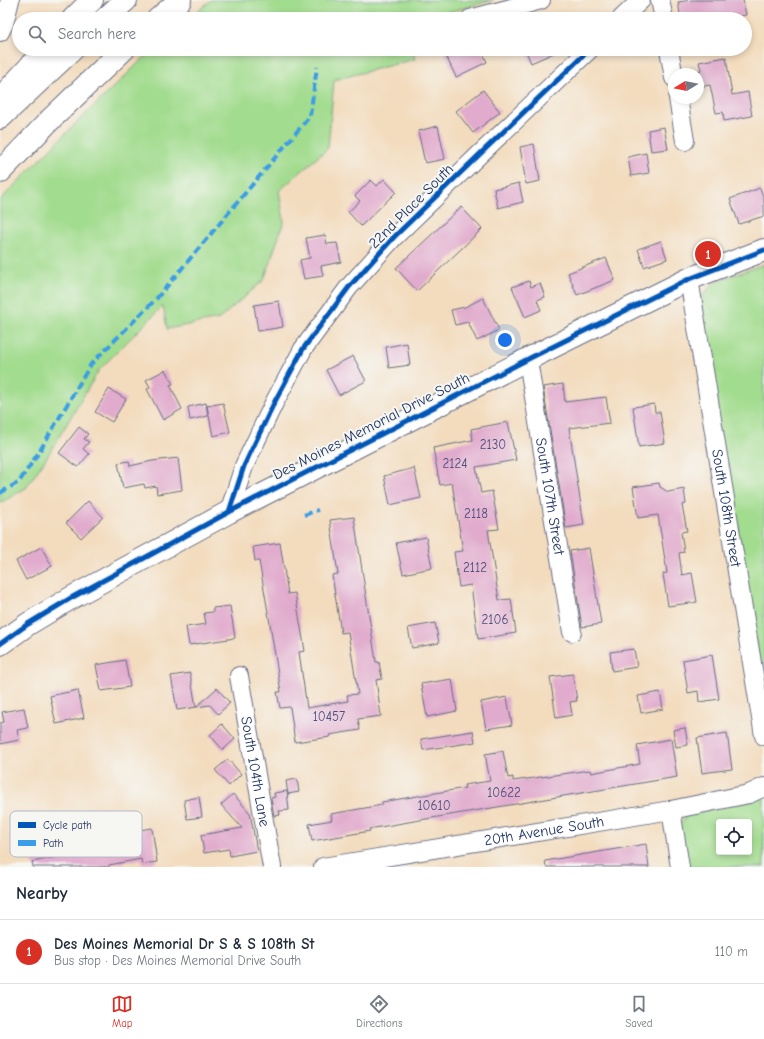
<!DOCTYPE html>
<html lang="en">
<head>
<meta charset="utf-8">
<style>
	:root { --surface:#fff; --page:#f2f2f3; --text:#1f2937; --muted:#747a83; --line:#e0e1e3; --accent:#d93025 }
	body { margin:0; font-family:"Comic Neue",sans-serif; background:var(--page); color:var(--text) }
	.controls { position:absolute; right:12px; bottom:12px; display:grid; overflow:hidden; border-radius:4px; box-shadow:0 2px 6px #0003 }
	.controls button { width:36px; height:36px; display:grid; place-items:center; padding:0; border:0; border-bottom:1px solid var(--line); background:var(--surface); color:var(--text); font:20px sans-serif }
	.compass { position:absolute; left:668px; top:68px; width:36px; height:36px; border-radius:50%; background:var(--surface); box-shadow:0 2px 6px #0003; rotate:260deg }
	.you { position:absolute; left:505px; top:340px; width:14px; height:14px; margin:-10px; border:3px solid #fff; border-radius:50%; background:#1a73e8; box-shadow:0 0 0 6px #1a73e833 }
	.badge { display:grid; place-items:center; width:26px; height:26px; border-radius:50%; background:var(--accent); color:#fff; font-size:13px; font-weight:700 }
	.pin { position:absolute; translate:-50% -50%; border:2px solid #fff; box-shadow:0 1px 4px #0006 }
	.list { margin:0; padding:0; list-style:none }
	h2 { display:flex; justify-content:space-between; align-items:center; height:52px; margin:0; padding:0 16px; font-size:17px }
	h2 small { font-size:13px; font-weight:400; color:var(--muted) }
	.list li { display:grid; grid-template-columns:26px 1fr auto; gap:12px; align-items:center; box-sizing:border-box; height:64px; padding:0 16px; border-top:1px solid var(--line) }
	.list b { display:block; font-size:15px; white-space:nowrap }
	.list p { margin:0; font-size:13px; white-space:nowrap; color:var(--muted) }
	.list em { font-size:13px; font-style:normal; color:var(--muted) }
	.icon { flex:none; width:22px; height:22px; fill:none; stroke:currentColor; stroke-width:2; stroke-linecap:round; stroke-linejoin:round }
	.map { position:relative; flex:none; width:764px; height:867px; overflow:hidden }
	.search { position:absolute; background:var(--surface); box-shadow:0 2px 6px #0003; left:12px; right:12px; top:12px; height:44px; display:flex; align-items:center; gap:10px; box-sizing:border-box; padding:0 14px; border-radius:22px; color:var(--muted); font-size:15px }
	.sheet { height:116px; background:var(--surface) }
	nav { display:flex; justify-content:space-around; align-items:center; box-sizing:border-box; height:56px; border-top:1px solid var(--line); background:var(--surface); font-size:11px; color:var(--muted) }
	nav a { display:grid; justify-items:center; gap:2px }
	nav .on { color:var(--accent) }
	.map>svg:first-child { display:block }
	.green { fill:#a2dc8e; stroke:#5e8676; fill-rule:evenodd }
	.building { fill:#e1abcd }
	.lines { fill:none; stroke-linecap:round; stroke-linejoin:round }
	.minor-casing { stroke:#676c80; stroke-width:20 }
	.major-casing { stroke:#676c80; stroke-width:24 }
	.highway-casing { stroke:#676c80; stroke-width:24 }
	.minor { stroke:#fff; stroke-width:18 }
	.major { stroke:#fff; stroke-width:22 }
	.highway { stroke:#fff; stroke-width:22 }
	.quiet { stroke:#3b9de6; stroke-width:4; stroke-dasharray:8 4; stroke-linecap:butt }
	.cycleway-casing { stroke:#f6f6f2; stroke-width:8 }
	.cycleway { stroke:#0057b8; stroke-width:5 }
	.labels { text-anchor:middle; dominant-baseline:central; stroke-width:4; stroke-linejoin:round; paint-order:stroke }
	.number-label { font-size:13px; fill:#4c4e7a }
	.street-label { font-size:15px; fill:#1b2f5e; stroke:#f6f6f2 }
	.key { fill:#f6f6f2; stroke:#b4bac6; stroke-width:1 }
	.key-label { font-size:11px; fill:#1b2f5e }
</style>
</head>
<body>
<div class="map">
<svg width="764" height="867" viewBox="0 0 764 867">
	<rect width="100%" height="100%" fill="#f6f6f2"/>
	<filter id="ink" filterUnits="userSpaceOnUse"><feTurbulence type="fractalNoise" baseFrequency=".025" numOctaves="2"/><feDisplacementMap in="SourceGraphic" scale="8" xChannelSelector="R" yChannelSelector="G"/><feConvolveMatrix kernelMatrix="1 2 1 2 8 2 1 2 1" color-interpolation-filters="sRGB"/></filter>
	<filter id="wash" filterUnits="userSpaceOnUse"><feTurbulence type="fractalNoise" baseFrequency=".012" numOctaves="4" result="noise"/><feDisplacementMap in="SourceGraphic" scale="16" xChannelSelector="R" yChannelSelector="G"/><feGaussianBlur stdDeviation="0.9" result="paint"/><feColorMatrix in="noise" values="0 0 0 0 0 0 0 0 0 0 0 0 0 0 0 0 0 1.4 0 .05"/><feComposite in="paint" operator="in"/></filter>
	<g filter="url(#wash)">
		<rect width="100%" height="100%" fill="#f3dcbe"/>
		<g class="green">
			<path d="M211 0H494L422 19H189Z"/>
			<path d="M153 49H412L415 59 334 80 328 148 279 191 284 221 264 280 219 319 167 329 163 306 99 370 47 457 26 488 0 503V200L64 135Z"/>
			<path d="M764 264V687L698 320 702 296 715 282Z"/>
			<path d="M764 797V867H687L680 826 688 811ZM719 822H749V852H719Z"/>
		</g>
		<g id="blocks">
			<g class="building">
				<path d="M692 0H743L746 15 736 17V19H681L678 2Z"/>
				<path d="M450 49H481L487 62 456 77 444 52Z"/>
				<path d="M525 49H563L531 63Z"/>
				<path d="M726 57 732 95 748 92 752 116 724 121 723 112 716 113 710 85 698 87V71L701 70 699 62Z"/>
				<path d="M483 90 500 112 473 133 456 111Z"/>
				<path d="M438 126 445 159 425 163 418 131Z"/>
				<path d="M664 127 668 149 651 151 648 130Z"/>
				<path d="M534 144 540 181 526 184 520 147Z"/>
				<path d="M646 153 649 173 631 176 628 157Z"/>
				<path d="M384 179 396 192 361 226 348 212 360 201 355 196 371 180 377 186Z"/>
				<path d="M519 183 523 202 498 208 494 189Z"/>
				<path d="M760 188 764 199V216L739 224 730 199Z"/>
				<path d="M461 207 482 229 417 291 396 268Z"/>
				<path d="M325 235 327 244 337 243 341 262 321 266 323 276 304 279 300 260 310 258 306 238Z"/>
				<path d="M661 241 667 259 644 267 638 249Z"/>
				<path d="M606 258 615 280 577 295 568 273Z"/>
				<path d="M529 281 531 287 540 283 545 297 537 300 541 310 525 317 512 287Z"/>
				<path d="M483 298 499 330 477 341 468 322 455 325 451 310 465 307Z"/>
				<path d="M279 301 283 327 258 331 254 305Z"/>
				<path d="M407 343 410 365 389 368 386 347Z"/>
				<path d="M353 356 366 381 339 395 326 370Z"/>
				<path d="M165 370 173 384 170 385 182 409 163 420 147 389 150 387 146 380Z"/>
				<path d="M563 384 565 402 606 397 610 423 569 428 584 525 566 528 543 387Z"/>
				<path d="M109 389 126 399 112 422 95 412Z"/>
				<path d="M206 403 208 416 190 420 188 407Z"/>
				<path d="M223 403 230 432 213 436 207 406Z"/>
				<path d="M654 404 655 412H660L665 443 639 447 633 407Z"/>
				<path d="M508 422 516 460 476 467 481 493 492 491 499 529 488 530 499 600 511 599 516 633 478 639 471 585 459 587 454 552 463 551 452 483 440 485 433 448 473 440 471 429Z"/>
				<path d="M79 427 88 434 84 439 89 442 83 449 89 454 78 467 59 453Z"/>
				<path d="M178 458 182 490 157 494 156 486 145 488 144 484 123 488 118 463 129 461 130 466 152 461Z"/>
				<path d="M414 468 421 498 390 505 384 476Z"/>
				<path d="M659 483 660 487 668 492 684 489 686 504 682 505 687 531 681 532 684 552 679 553 682 575 692 573 697 602 668 606 663 574 667 573 658 515 638 518 633 487Z"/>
				<path d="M88 501 103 517 81 538 66 523Z"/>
				<path d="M354 517 376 662H379L382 679 376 680 381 716 358 719 360 730 329 735 330 737 295 742 290 707 280 708 277 692H281L268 612 259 561H255L253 547 280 543 288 594 295 593 305 651 299 652 307 708 348 701 347 695 358 694 348 632 341 633 332 575 338 574 330 520Z"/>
				<path d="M426 537 432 568 403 574 396 543Z"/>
				<path d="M41 547 52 566 26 580 16 561Z"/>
				<path d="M589 548 601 624 582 627 570 551Z"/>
				<path d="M230 606 235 638 189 645 186 627 206 624 204 613 213 612V608Z"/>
				<path d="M435 623 439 643 412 648 408 628Z"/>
				<path d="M634 649 637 667 612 671 610 652Z"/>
				<path d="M712 655 719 699 699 702 698 691 688 693 683 660Z"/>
				<path d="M125 660 130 687 101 691 96 665Z"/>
				<path d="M190 673 196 707 217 688 230 703 218 714 210 705 177 710 171 676Z"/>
				<path d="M573 674 577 701 570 702 572 715 556 718 550 677Z"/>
				<path d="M452 679 457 711 427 717 421 684Z"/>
				<path d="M78 690 84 718 56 724 50 696Z"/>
				<path d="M660 692 663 709 641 713 638 696Z"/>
				<path d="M507 697 512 725 486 729 481 702Z"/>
				<path d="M24 708 28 728 17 730 19 740 0 744V723L4 722 2 712Z"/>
				<path d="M222 724 235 739 223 750 210 735Z"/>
				<path d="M685 728 688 745 676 747 673 730Z"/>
				<path d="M473 731 475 742 423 750 421 739Z"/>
				<path d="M727 733 732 769 702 773 697 738Z"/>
				<path d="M671 739 677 777 414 821 369 829 370 831 312 841 309 824 332 820 331 814 382 805V802L465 788 464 785 490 781 485 754 503 751 508 778 513 777V781L590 770 591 773 640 764 637 745Z"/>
				<path d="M228 759 241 774 229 786 215 770Z"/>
				<path d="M297 779 299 792 288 794 286 781Z"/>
				<path d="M287 791 289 810 279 811 280 815 274 816 271 798 275 797 274 793Z"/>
				<path d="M233 794 250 813 257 851 230 856 229 849 204 853 201 835 242 828 221 805Z"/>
				<path d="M199 797 202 817 187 819 184 800Z"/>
				<path d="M152 828 157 862 142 864 141 859 109 865V867H33L32 862 57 857 56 855 75 852 76 856 122 848 120 833Z"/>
				<path d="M646 844 649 867H546L545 861Z"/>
			</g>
		</g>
	</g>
	<g filter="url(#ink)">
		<use href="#blocks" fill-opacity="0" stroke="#676c80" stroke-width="1"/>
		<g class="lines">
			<defs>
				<g id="minor">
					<path d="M660 0 664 19"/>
					<path d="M470 19 541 0"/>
					<path d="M621 19 641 0"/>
					<path d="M0 32 4 24 10 0"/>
					<path d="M669 49 674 78"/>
					<path d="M678 98 685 141"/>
					<path id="s1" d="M689 279 764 736"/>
					<path id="s2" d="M528 360 572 632"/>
					<path d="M229 512 244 466 274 403 303 349 349 287 394 237 480 154 590 49"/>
					<path id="s3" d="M239 676 272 867"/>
					<path d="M671 810 680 867"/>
					<path id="s4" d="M323 867 671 810 749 794 764 787"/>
				</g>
				<path id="major" d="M0 644 28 624 71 598 229 512 532 357 689 279 764 250"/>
				<g id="highway">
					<path d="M73 19 92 0"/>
					<path d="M105 19 126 0"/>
					<path d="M158 19 180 0"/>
					<path d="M0 99 46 49"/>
					<path d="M0 118 73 49"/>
					<path d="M0 172 50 120 124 49"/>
				</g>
			</defs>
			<use href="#minor" class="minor-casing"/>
			<use href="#major" class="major-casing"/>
			<use href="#highway" class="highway-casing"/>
			<use href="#minor" class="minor"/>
			<use href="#major" class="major"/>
			<use href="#highway" class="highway"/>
			<g class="quiet">
				<path d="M0 493 19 482 39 452 91 364 157 298 310 116 317 67"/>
				<path d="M304 515 318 510"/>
			</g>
			<defs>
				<g id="cycleway">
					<path d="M229 512 244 466 274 403 303 349 349 287 394 237 480 154 590 49"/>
					<path d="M0 644 28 624 71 598 229 512 532 357 689 279 764 250"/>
				</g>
			</defs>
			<use href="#cycleway" class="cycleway-casing"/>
			<use href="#cycleway" class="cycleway"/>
		</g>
	</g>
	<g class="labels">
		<g class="number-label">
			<text x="493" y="444">2130</text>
			<text x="455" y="463">2124</text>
			<text x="476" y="513">2118</text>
			<text x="475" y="567">2112</text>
			<text x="495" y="619">2106</text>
			<text x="329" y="716">10457</text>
			<text x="504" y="792">10622</text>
			<text x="434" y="805">10610</text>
		</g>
		<g class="street-label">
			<text transform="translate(411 206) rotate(-45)">22nd Place South</text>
			<text transform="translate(371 426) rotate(-27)">Des Moines Memorial Drive South</text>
			<text stroke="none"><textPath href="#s2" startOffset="138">South 107th Street</textPath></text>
			<text stroke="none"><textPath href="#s1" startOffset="232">South 108th Street</textPath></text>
			<text stroke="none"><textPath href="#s3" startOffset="97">South 104th Lane</textPath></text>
			<text stroke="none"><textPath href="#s4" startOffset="224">20th Avenue South</textPath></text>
		</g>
	</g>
	<rect x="10" y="811" width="132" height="46" rx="6" class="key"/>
	<rect x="18" y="822" width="18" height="6" fill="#0057b8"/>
	<rect x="18" y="840" width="18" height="6" fill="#3b9de6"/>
	<g class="key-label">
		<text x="43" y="829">Cycle path</text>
		<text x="43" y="847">Path</text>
	</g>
</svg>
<div class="controls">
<button><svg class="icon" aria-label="locate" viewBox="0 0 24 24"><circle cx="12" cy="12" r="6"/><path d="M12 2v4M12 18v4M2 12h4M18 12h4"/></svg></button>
</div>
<svg class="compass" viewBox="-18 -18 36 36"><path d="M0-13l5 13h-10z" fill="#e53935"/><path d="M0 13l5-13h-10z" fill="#747a83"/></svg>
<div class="you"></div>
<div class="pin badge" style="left:708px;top:254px">1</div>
<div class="search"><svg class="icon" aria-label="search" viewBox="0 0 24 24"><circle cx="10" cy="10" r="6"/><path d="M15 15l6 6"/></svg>Search here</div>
</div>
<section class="sheet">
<h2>Nearby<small></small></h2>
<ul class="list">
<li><span class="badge">1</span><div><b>Des Moines Memorial Dr S &amp; S 108th St</b><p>Bus stop · Des Moines Memorial Drive South</p></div><em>110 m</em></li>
</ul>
</section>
<nav>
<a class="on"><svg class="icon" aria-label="map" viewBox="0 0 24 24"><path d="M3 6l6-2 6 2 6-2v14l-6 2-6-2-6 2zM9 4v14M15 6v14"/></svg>Map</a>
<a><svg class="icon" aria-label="directions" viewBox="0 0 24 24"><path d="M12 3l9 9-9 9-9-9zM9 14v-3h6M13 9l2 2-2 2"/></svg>Directions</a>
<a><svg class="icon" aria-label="saved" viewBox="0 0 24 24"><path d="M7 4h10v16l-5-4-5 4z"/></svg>Saved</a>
</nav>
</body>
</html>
